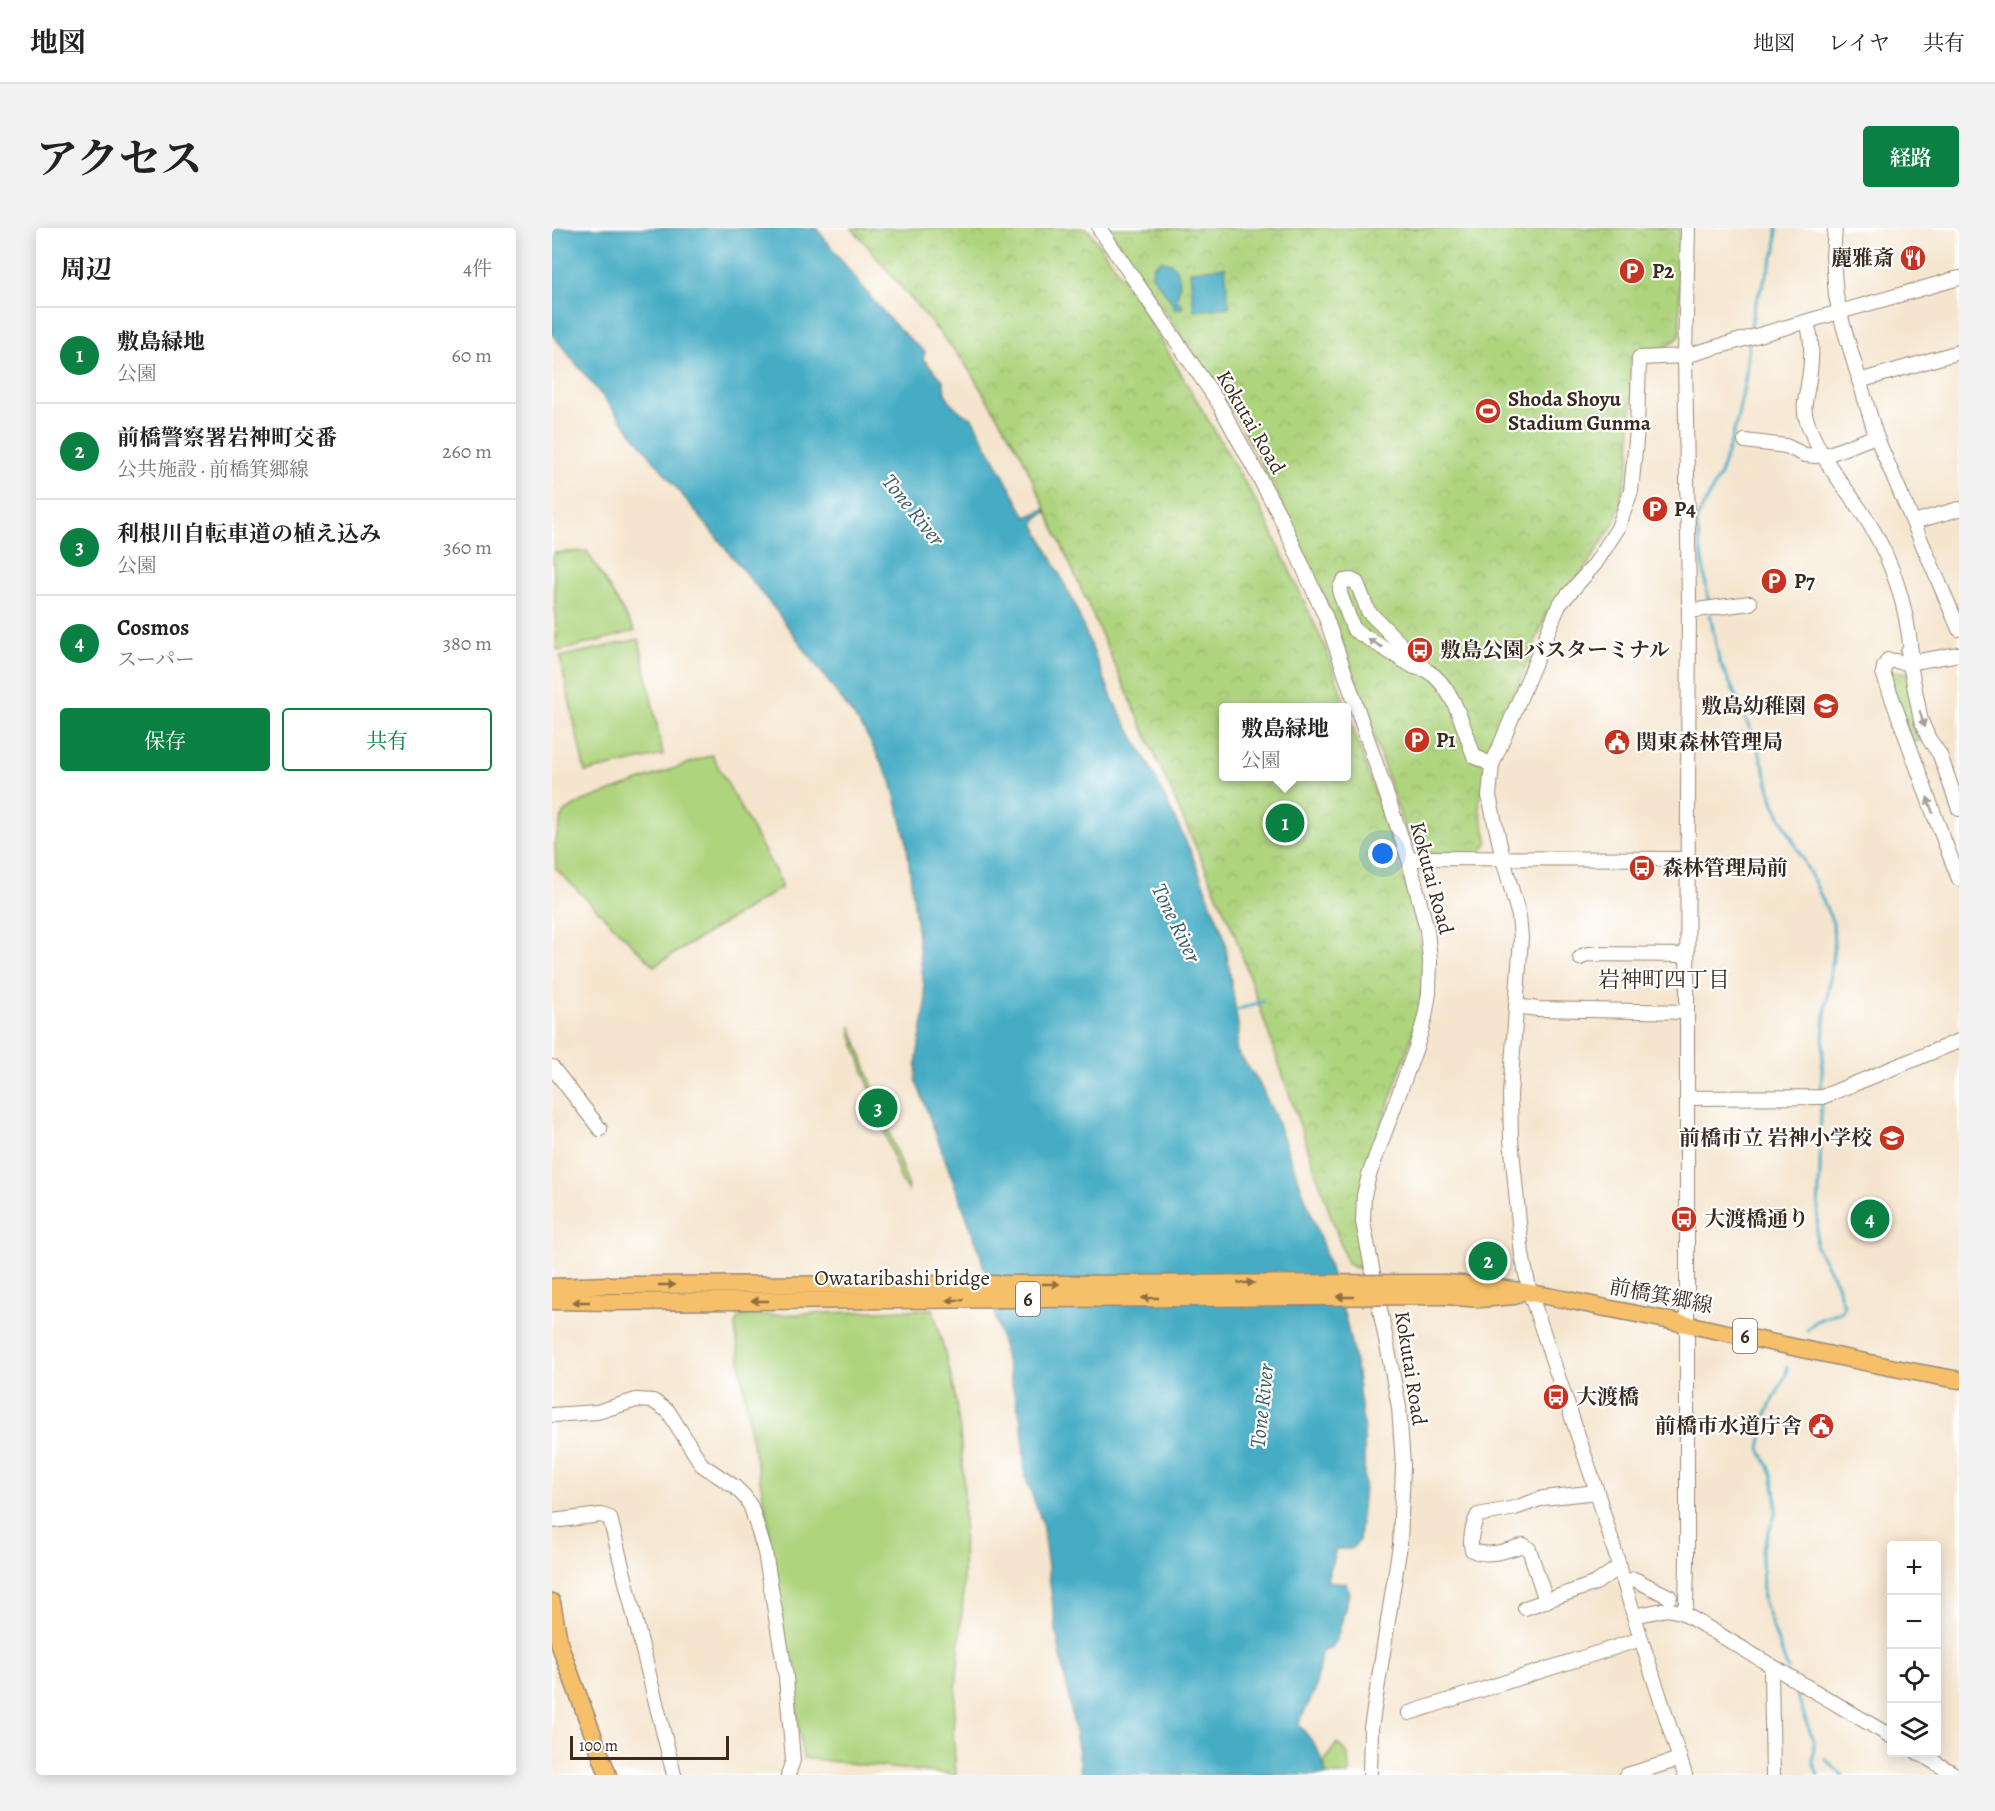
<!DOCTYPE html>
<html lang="ja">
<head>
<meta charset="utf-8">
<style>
	:root { --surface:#fff; --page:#f2f2f2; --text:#222; --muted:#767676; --line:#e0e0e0; --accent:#0b8043 }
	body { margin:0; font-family:Alegreya,"Noto Serif JP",serif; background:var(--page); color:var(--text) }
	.controls { position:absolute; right:18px; bottom:18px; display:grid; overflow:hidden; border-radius:6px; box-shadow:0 3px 15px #0003 }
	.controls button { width:54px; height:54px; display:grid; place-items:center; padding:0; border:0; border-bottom:2px solid var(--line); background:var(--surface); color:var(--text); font:30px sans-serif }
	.scale { position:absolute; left:18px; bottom:15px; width:159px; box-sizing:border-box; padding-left:6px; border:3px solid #3b2a1e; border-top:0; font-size:16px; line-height:21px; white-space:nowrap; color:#3b2a1e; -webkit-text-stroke:4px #fff; paint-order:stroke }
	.you { position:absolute; left:831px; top:626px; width:21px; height:21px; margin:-15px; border:4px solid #fff; border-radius:50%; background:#1a73e8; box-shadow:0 0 0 9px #1a73e833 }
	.badge { display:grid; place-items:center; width:39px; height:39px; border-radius:50%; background:var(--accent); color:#fff; font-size:20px; font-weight:700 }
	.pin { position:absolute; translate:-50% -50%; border:3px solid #fff; box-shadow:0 2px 6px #0006 }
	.popup { position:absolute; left:667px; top:475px; width:132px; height:78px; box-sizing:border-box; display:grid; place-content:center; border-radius:6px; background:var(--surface); filter:drop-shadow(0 2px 4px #0005); font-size:20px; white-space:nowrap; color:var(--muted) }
	.popup b { font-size:22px; color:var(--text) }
	.popup::after { content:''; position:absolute; left:50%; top:100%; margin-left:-12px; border:12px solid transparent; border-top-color:var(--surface) }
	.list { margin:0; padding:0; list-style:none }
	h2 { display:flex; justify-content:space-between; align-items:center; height:78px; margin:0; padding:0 24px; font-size:26px }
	h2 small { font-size:20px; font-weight:400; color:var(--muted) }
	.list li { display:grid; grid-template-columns:39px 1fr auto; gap:18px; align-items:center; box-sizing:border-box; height:96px; padding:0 24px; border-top:2px solid var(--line) }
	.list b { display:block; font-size:22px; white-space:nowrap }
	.list p { margin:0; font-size:20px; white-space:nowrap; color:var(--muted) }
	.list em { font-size:20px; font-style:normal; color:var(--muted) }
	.actions { display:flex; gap:12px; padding:18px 24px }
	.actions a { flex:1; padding:14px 0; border:2px solid var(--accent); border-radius:6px; text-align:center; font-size:21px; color:var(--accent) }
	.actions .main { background:var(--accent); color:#fff }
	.icon { flex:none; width:33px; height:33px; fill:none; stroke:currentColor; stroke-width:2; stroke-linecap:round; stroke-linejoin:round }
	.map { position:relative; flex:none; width:1407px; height:1547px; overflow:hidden; border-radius:6px }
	header { display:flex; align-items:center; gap:36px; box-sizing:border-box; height:84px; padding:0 30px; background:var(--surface); border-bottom:2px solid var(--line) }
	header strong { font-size:28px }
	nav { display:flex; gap:33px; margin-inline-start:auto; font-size:21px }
	.intro { display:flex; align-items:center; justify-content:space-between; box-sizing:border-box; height:144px; padding:0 36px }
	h1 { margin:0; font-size:42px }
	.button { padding:15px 27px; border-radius:6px; background:var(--accent); color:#fff; font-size:21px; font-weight:700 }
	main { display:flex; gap:36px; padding:0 36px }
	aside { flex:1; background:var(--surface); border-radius:6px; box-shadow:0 3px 15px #0003 }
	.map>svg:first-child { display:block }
	.green { fill:#aed47e; stroke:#747f4e; stroke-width:1.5 }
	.park { fill:url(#park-crowns); stroke:#747f4e; stroke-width:1.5 }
	.water { fill:#44acc4; stroke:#406b71; stroke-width:1.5 }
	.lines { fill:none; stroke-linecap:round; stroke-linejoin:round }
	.stream { stroke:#44acc4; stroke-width:3 }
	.minor-casing { stroke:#988876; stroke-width:16 }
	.major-casing { stroke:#988876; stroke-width:19 }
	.minor { stroke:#fff; stroke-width:14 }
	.major { stroke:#f6c06b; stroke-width:16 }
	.major-bridge-casing { stroke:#988876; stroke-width:19; stroke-linecap:butt }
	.major-bridge { stroke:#f6c06b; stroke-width:16 }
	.oneway { fill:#a79f9a }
	.oneway2 { fill:#8f6e41 }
	.labels { text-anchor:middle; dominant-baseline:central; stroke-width:4.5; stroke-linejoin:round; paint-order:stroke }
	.shield { fill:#fff; stroke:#766a62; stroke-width:1.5 }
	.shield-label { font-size:20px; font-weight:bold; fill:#3b2a1e }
	.poi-label { font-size:21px; font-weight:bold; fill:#3b2a1e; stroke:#fff; text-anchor:start }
	.street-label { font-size:21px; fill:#3b2a1e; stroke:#fff }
	.water-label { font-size:22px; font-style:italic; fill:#3f5e60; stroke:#fff }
	.neighbourhood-label { font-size:22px; fill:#3b2a1e; stroke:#fff }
</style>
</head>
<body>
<header>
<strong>地図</strong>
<nav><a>地図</a><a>レイヤ</a><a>共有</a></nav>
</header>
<div class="intro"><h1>アクセス</h1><a class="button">経路</a></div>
<main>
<aside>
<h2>周辺<small>4件</small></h2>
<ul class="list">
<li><span class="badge">1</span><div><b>敷島緑地</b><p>公園</p></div><em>60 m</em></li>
<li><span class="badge">2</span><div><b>前橋警察署岩神町交番</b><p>公共施設 · 前橋箕郷線</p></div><em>260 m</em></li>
<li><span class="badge">3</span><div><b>利根川自転車道の植え込み</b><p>公園</p></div><em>360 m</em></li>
<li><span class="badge">4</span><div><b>Cosmos</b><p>スーパー</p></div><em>380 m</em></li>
</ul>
<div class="actions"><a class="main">保存</a><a>共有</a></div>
</aside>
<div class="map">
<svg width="1407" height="1547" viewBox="0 0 1407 1547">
	<defs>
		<pattern id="park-crowns" width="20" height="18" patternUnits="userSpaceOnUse" patternTransform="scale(1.5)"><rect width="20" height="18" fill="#aed47e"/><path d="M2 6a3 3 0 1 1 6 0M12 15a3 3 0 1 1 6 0" fill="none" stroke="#97b66c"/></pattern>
	</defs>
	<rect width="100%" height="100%" fill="#fff"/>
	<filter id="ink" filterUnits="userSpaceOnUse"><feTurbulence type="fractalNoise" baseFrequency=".0167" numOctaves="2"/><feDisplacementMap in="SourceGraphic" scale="12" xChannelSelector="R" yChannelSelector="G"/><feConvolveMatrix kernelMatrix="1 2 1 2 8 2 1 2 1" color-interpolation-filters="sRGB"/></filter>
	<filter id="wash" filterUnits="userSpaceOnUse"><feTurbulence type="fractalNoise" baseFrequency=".008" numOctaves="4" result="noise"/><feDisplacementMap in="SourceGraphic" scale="24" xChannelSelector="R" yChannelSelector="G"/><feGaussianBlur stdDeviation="1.35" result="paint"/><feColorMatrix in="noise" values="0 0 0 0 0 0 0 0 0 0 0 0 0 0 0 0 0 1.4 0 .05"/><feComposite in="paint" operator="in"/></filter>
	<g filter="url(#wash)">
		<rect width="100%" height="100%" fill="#f5e5ce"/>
		<g class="green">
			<path d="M35 323 83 403 8 423 5 421 1 327 2 325Z"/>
			<path d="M87 411 111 527 33 544 8 429Z"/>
			<path d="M160 527 229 654V660L102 738 4 641 3 614 11 585 31 573Z"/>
			<path d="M381 1081 401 1155 408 1204 412 1261 411 1369 401 1501 404 1547 251 1530 213 1276 199 1209 183 1098 185 1092 191 1088Z"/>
			<path d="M785 1515 796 1526 797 1547H774L772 1534Z"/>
		</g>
		<g class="park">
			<path d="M300 0H535L582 66 712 287 775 423 794 479 672 480V548H795V482L860 675 872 733V756L867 787 814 943 813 1037 802 1040 795 1035 683 707 469 226 412 134Z"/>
			<path d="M556 0H1127L1128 107C1118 122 1095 124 1078 129L1080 162 1078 230 1069 274 1062 295 1035 338 994 387 982 418 942 521 928 570 927 579 936 614 927 626C903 626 873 633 856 611L792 420 776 379 725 265 685 190Z"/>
			<path d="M1335 443 1357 445 1373 510 1361 515Z"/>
			<path d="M299 798 355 954 356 962 350 955 299 806Z"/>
		</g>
		<g class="water">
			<path d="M0 0H264C299 43 330 90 373 124L371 131 391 152 393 165 400 176 411 186 420 190 474 289 493 281 494 284 485 290 482 295 521 373 561 472 596 535 638 622 672 708 687 804 684 822 706 853 723 888 771 1018 793 1089 804 1138 812 1203V1258L807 1313 799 1321H784L775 1353 794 1355 797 1366 784 1414 779 1420 769 1424 763 1463 746 1496C760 1512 771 1526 774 1547H529L527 1525 504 1402 490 1294 473 1248 470 1197 428 1025 364 853 365 830 374 775 354 611 339 553 312 502 225 384 0 106Z"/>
			<path d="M609 33 619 35C630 45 629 59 624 72L631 77 630 80 623 82 620 74 600 47 601 39Z"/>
			<path d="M673 39 677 79 642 83 638 43Z"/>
		</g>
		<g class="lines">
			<g class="stream">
				<path d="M1198 105 1202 79 1224 21 1225 0"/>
				<path d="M1157 376 1144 292 1168 247 1184 197 1193 153 1197 114"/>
				<path d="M1158 386 1167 432 1189 479 1209 529 1222 576 1264 657 1281 695 1282 718 1272 795 1269 866"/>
				<path d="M682 783 711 773"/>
				<path d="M1255 1102 1264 1093 1290 1083 1292 1078 1284 1054 1264 1018 1268 943 1269 872"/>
				<path d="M1235 1139 1234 1147 1214 1186 1208 1221 1220 1245 1224 1268V1284L1210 1322 1211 1372 1236 1442"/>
				<path d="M1242 1459 1262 1515 1261 1534 1266 1547"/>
				<path d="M1273 1531 1290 1547"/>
			</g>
		</g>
	</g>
	<g filter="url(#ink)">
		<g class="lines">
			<defs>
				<g id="minor">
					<path d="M547 0 666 174 727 286 774 390 857 632 875 702 878 732 877 765 873 789 865 817 817 947 812 967 811 994 847 1179 851 1237 848 1317 819 1500 818 1547"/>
					<path d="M1283 0 1281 29 1284 68 1291 97 1324 208 1407 401"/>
					<path d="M1257 102C1261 119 1259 140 1256 157 1254 170 1250 181 1255 193 1269 234 1295 260 1317 295 1341 335 1355 379 1359 425L1356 424"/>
					<path d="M1307 153 1407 124"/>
					<path d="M1193 213 1234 218 1253 227 1264 228 1277 226 1324 208"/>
					<path d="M1361 294 1407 281"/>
					<path d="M1137 383 1198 375"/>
					<path d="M1407 426 1356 435 1336 432 1332 439 1331 445 1383 589 1407 651"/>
					<path d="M1356 435 1359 441 1369 493 1377 511 1388 527 1407 581"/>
					<path d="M874 442 862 439 802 402 788 366V359L792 353 799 352 805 355 816 383 874 442C902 458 911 499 922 528L940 537"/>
					<path d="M857 632 874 630 1135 631"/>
					<path d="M1028 730 1032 727 1037 726 1135 727"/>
					<path d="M964 778 986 781 1135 784"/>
					<path d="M0 839 48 901"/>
					<path d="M1136 870 1270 869 1407 813"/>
					<path d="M0 1187 45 1184 84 1172 101 1173 116 1183 150 1237 183 1259 193 1269 199 1279 213 1324 234 1449 241 1532 236 1547"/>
					<path d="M0 1293 49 1287 58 1290 122 1547"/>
					<path d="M1082 1351 1118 1369"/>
					<path d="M994 1373 977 1321 972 1317C957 1322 935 1330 920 1322 917 1312 921 1296 926 1287L963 1280 991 1270 1045 1264"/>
					<path d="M973 1380 1044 1355 1068 1338"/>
					<path d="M1129 1384 1134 1377 1135 1332V784L1137 371 1133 128 1136 0"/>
					<path d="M1082 1388 1115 1381 1129 1384 1340 1509"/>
					<path d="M857 1485 1089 1411"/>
					<path d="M1365 1524 1404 1547"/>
					<path d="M1075 1547 1128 1531"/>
					<path d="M1133 1547 1089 1411 1045 1264 978 1065 970 1027 959 911 958 866 969 710 967 688 951 631 937 568 940 537 1007 377 1043 336 1066 300 1079 263 1085 202 1087 130 1133 128 1407 50"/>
					<path d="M1221 1547 1219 1444 1221 1439"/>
				</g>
				<g id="major">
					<path d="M893 1055C949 1057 1004 1070 1059 1081 1175 1103 1290 1132 1407 1152"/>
					<path d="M0 1059 57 1057"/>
					<path d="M894 1068 928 1071 963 1068"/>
					<path d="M0 1073 58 1074"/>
					<path d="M0 1374 8 1418 56 1547"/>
				</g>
			</defs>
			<use href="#minor" class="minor-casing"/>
			<use href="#major" class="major-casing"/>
			<use href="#minor" class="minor"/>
			<use href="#major" class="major"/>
			<defs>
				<g id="major-bridge">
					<path d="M57 1057 893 1055"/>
					<path d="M58 1074 894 1068"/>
				</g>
			</defs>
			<use href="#major-bridge" class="major-bridge-casing"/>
			<use href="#major-bridge" class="major-bridge"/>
		</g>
		<defs><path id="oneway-solid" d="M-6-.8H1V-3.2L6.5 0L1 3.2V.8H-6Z" transform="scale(1.5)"/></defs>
		<g class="oneway">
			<use href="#oneway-solid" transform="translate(823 415) rotate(-149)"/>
			<use href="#oneway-solid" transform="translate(1370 491) rotate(74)"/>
			<use href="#oneway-solid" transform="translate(1378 577) rotate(-109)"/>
		</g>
		<g class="oneway2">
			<use href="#oneway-solid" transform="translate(694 1055)"/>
			<use href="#oneway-solid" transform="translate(499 1056)"/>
			<use href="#oneway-solid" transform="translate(115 1057)"/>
			<use href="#oneway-solid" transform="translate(793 1069) rotate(180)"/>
			<use href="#oneway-solid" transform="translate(598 1070) rotate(180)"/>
			<use href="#oneway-solid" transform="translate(403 1072) rotate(180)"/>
			<use href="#oneway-solid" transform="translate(208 1073) rotate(180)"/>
			<use href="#oneway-solid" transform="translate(29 1074) rotate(180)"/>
		</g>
	</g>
	<defs>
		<symbol id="restaurant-disc" viewBox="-11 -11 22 22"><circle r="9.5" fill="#c8321e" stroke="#fff"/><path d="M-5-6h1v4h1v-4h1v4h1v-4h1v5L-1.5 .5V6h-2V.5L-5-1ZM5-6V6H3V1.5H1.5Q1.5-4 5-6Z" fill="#fff"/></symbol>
		<symbol id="parking-disc" viewBox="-11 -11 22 22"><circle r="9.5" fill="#c8321e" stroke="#fff"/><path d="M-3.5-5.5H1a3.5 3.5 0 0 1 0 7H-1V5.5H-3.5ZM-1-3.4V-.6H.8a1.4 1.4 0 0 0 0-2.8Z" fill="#fff"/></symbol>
		<symbol id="stadium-disc" viewBox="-11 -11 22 22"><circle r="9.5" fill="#c8321e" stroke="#fff"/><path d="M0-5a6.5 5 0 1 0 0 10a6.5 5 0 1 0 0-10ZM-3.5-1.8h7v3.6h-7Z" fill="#fff"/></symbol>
		<symbol id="bus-disc" viewBox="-11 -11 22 22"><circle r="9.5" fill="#c8321e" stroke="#fff"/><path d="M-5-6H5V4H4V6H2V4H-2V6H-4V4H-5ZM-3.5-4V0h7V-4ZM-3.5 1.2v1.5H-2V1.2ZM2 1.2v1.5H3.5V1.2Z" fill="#fff"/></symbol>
		<symbol id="school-disc" viewBox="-11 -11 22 22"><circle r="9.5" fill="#c8321e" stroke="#fff"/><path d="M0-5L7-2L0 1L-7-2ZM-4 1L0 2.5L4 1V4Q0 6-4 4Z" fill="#fff"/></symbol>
		<symbol id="civic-disc" viewBox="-11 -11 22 22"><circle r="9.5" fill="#c8321e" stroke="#fff"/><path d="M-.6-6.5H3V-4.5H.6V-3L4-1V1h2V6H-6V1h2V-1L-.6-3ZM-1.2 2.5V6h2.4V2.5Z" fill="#fff"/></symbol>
	</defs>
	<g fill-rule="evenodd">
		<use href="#restaurant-disc" x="1346" y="15" width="30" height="30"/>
		<use href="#parking-disc" x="1065" y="28" width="30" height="30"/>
		<use href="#stadium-disc" x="921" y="168" width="30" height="30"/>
		<use href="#parking-disc" x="1088" y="266" width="30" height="30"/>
		<use href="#parking-disc" x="1207" y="338" width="30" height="30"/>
		<use href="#bus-disc" x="853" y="407" width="30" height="30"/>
		<use href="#school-disc" x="1259" y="463" width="30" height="30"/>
		<use href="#parking-disc" x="850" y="497" width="30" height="30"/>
		<use href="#civic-disc" x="1050" y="499" width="30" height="30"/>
		<use href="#bus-disc" x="1075" y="625" width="30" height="30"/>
		<use href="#school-disc" x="1325" y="895" width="30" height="30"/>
		<use href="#bus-disc" x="1117" y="976" width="30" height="30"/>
		<use href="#bus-disc" x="989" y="1154" width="30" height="30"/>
		<use href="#civic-disc" x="1254" y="1183" width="30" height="30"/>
	</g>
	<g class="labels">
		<g class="shield">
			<rect x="464" y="1054" width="24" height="34" rx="4.5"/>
			<rect x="1181" y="1091" width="24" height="34" rx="4.5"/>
		</g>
		<g class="shield-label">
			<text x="476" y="1071">6</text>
			<text x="1193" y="1108">6</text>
		</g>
		<g class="poi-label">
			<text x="1342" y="30" text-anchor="end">麗雅斎</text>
			<text x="1100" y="43">P2</text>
			<text x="956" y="171">Shoda Shoyu<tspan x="956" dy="24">Stadium Gunma</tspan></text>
			<text x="1122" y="281">P4</text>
			<text x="1242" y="353">P7</text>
			<text x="888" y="422">敷島公園バスターミナル</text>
			<text x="1254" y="478" text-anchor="end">敷島幼稚園</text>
			<text x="884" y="512">P1</text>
			<text x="1084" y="514">関東森林管理局</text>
			<text x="1110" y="640">森林管理局前</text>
			<text x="1320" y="910" text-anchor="end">前橋市立 岩神小学校</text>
			<text x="1152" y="991">大渡橋通り</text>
			<text x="1024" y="1169">大渡橋</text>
			<text x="1250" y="1198" text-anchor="end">前橋市水道庁舎</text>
		</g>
		<g class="street-label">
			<text transform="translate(699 194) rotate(60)">Kokutai Road</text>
			<text transform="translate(880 650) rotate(75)">Kokutai Road</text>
			<text x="350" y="1050">Owataribashi bridge</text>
			<text transform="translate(1109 1068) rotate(11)">前橋箕郷線</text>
			<text transform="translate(859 1140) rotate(81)">Kokutai Road</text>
		</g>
		<g class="water-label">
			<text transform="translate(361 282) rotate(51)">Tone River</text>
			<text transform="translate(624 695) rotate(64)">Tone River</text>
			<text transform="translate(710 1178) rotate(-84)">Tone River</text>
		</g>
		<g class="neighbourhood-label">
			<text x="1112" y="752">岩神町四丁目</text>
		</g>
	</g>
</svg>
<div class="controls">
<button>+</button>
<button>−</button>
<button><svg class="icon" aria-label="locate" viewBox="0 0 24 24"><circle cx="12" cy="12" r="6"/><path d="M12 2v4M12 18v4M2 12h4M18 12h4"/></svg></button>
<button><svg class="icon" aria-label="layers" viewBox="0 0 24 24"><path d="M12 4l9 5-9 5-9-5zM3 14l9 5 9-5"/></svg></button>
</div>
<div class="scale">100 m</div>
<div class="you"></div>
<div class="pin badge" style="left:733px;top:595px">1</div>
<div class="popup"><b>敷島緑地</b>公園</div>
<div class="pin badge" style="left:936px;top:1033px">2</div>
<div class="pin badge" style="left:326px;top:880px">3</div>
<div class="pin badge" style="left:1318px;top:991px">4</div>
</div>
</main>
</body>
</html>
